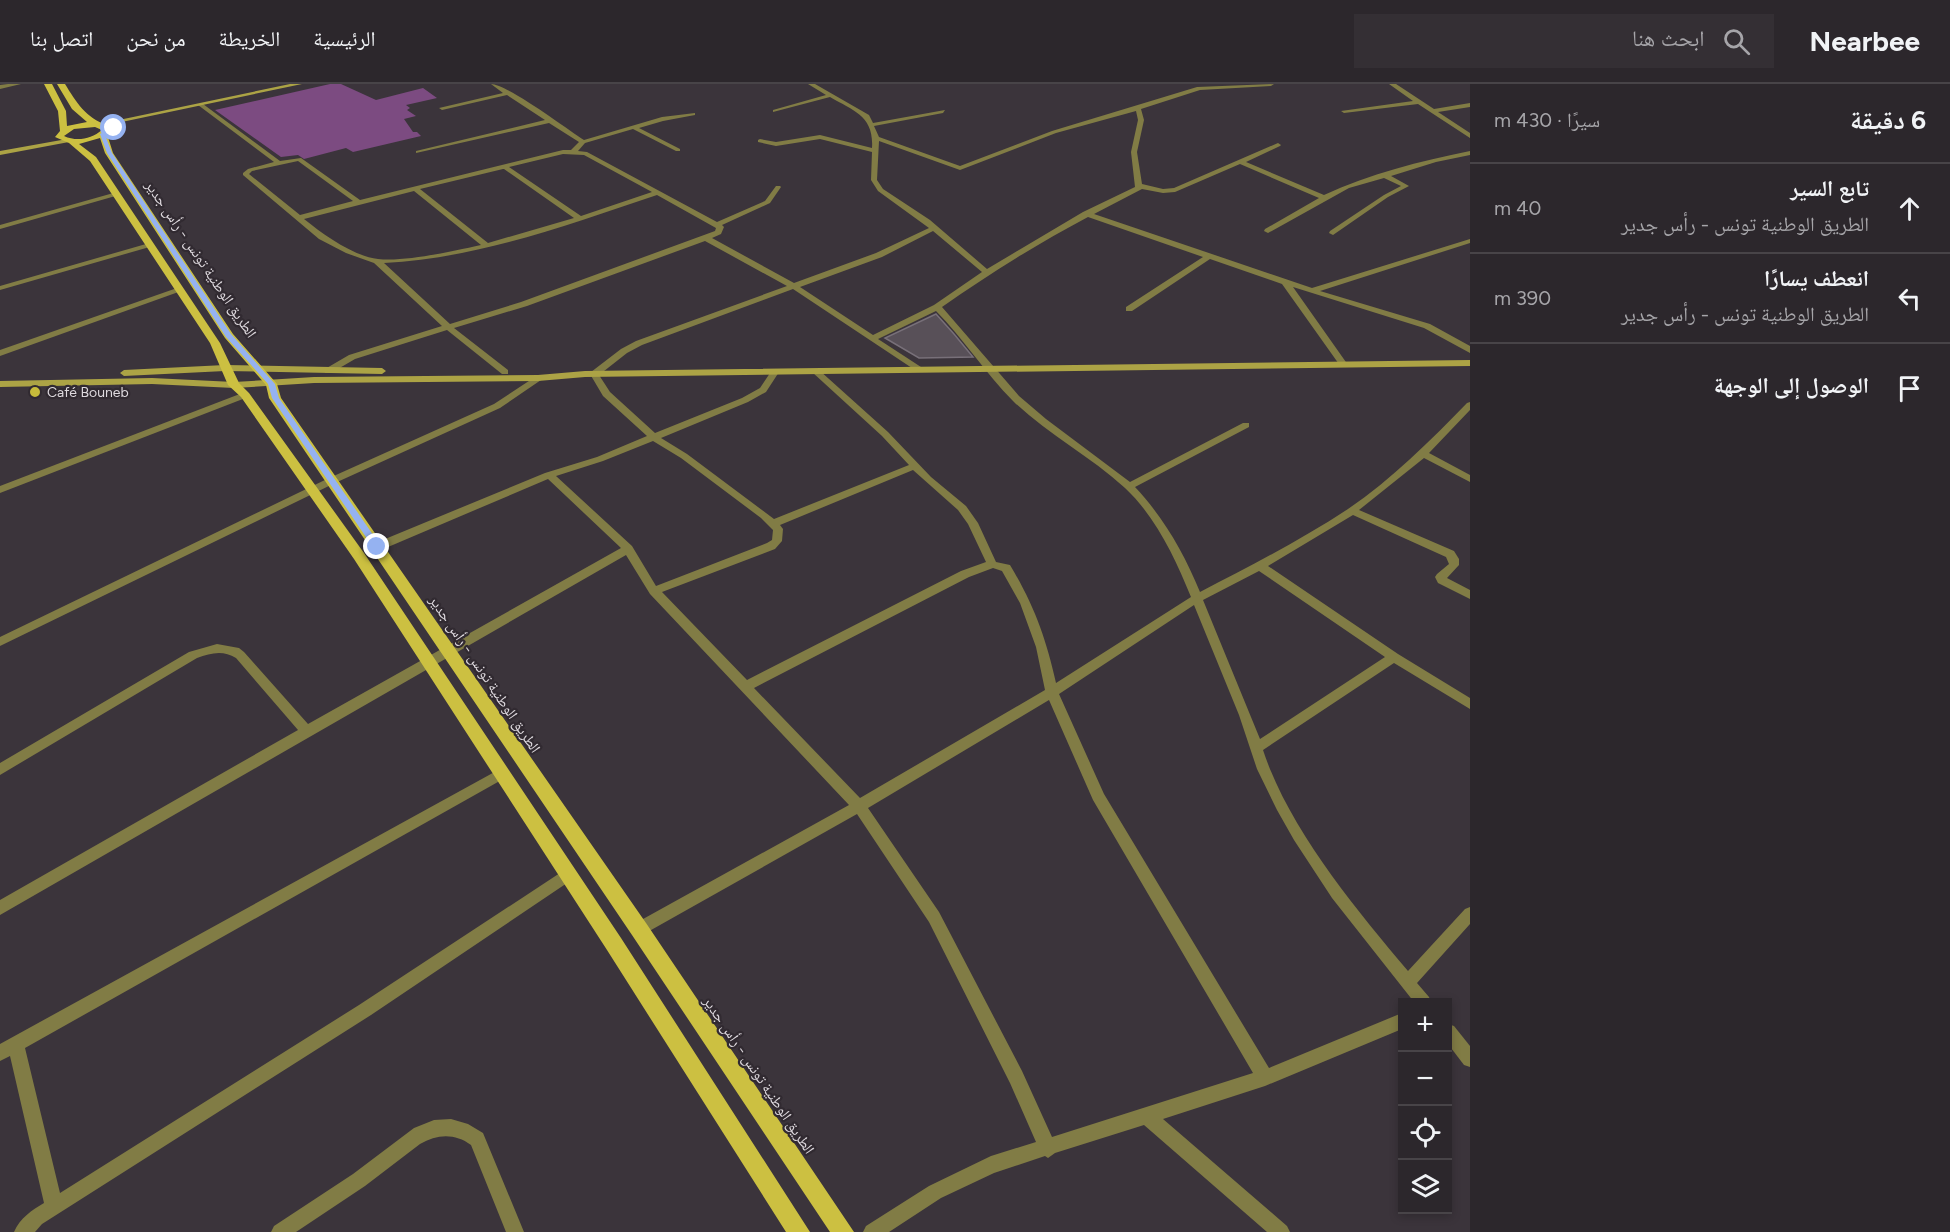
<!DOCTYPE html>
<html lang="ar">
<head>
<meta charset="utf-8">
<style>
	:root { --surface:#2c272c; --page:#342f34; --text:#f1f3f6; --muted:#a6a5a9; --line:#484448 }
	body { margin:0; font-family:Figtree,"Noto Naskh Arabic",sans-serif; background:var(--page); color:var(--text); direction:rtl }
	.controls { position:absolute; right:18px; bottom:18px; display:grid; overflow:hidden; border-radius:0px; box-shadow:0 3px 9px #0003 }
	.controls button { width:54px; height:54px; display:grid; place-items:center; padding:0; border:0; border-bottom:2px solid var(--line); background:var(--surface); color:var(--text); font:30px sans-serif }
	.stop { position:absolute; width:18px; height:18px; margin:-14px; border:4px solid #95b2f1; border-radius:50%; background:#fff }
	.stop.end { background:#95b2f1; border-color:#fff; box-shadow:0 2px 6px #0008 }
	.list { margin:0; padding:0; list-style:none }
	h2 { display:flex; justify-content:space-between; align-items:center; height:78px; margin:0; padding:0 24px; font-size:26px }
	h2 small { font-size:20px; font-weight:400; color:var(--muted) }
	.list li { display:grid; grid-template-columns:39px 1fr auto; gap:18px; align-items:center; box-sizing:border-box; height:90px; padding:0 24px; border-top:2px solid var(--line) }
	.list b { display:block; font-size:22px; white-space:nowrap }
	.list p { margin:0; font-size:20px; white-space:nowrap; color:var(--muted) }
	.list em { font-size:20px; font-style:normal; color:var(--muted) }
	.icon { flex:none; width:33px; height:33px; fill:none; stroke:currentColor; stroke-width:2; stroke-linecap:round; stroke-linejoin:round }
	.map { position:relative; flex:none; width:1470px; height:1148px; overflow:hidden; direction:ltr }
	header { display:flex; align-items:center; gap:36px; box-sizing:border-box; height:84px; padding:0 30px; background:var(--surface); border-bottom:2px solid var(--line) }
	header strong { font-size:28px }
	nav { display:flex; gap:33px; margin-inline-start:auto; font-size:21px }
	.search { width:420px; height:54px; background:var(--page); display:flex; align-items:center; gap:15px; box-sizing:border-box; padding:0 21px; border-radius:0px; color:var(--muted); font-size:22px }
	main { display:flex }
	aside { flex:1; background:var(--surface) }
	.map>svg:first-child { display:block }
	.green { fill:#7c4b81 }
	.building { fill:#585058; stroke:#787079; stroke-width:1.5 }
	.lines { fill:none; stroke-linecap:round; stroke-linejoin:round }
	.street { fill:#817c45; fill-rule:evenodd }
	.secondary { fill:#aca345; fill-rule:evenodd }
	.primary { fill:#ccc041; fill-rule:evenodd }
	.route { fill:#95b2f1 }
	.poi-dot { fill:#c7bb3b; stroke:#312a31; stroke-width:2 }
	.labels { text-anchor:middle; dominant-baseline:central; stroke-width:4.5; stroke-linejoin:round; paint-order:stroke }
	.far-poi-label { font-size:14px; fill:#ded9de; stroke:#312a31; text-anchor:start }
	.street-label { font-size:15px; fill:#ded9de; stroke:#312a31 }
</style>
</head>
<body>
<header>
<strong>Nearbee</strong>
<div class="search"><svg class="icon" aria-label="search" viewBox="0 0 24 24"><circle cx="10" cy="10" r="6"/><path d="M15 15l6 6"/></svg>ابحث هنا</div>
<nav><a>الرئيسية</a><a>الخريطة</a><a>من نحن</a><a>اتصل بنا</a></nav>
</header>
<main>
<aside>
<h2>6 دقيقة<small>سيرًا · 430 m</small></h2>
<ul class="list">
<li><svg class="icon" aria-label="ahead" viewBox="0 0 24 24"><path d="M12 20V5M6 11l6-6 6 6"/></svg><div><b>تابع السير</b><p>الطريق الوطنية تونس - رأس جدير</p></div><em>40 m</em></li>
<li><svg class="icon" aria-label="left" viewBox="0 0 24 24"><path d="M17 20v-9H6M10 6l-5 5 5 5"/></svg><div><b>انعطف يسارًا</b><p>الطريق الوطنية تونس - رأس جدير</p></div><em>390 m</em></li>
<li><svg class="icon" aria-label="arrive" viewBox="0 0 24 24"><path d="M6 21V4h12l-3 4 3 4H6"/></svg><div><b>الوصول إلى الوجهة</b></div></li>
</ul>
</aside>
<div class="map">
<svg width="1470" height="1148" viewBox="0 0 1470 1148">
	<rect width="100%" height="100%" fill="#3b343b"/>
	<path class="green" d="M330 0H341L376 16 423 4 437 14 406 21 410 24 407 26 416 32 404 35 413 48H417L421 52 353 68 346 64 304 75 298 71 281 73 215 26Z"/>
	<path class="building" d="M936 230 954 250 973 273 919 274 885 254Z"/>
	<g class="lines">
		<g class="street">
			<path d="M8 0H21L0 5V1Z"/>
			<path d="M491 0C507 0 567 45 584 56L662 33 695 29V31L663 37 639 44 680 65V67H676L633 45 585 59 578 67 587 68 717 138 765 117 776 102H780L781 103 770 119 722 141 724 143 721 150 712 154 794 199 876 169 929 144 878 107 871 96 872 68 820 55 776 62 758 58V56L760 55 776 58 820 51 872 64C874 32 854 27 830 13L773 28V26L826 11 808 0H815L869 31 873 39 945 26 943 29 874 42 879 53 960 82 1052 47 1197 3 1274 0 1271 2 1200 6 1141 25 1144 36 1137 68 1142 100 1163 105 1174 104 1278 59 1281 61 1280 62 1246 78 1324 111C1369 90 1420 77 1470 67V71L1436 78 1391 92 1409 102 1388 113 1333 151 1329 149 1330 147 1384 111 1401 102 1384 94 1349 104 1268 149 1264 147 1265 145 1319 114 1240 80 1175 108 1163 109 1142 105 1094 130 1312 204 1470 155V159L1320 207 1430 240 1470 262V269L1424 244 1293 203 1348 281 1347 283H1341L1282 200 1210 175 1132 227H1126V223L1203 173 1088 133C1037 160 989 190 942 223L1019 312 1046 335 1130 398 1243 339H1249V343L1135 403C1164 434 1184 469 1200 508 1250 482 1301 456 1348 425 1392 395 1430 357 1467 319L1470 318V326L1429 369 1470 391V398L1424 374 1359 426 1454 467 1459 475V481L1447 494 1470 506V515L1438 499 1435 493 1437 490 1449 480 1446 473 1353 431 1268 482 1398 570 1470 614V625L1394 579 1263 666C1289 745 1355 824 1408 887L1465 825 1470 823V840L1417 899 1429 913 1431 918H1414L1332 814 1294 756 1277 726 1257 685 1239 631 1194 521 1059 610 1104 710 1269 984 1402 929V945L1265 1002 1163 1035 1287 1142 1290 1148H1267L1144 1041 1055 1069 1048 1074 1045 1072 994 1089 941 1114 889 1148H863L866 1142 929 1102 991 1072 1036 1058 1010 999 929 838 857 730 644 850 639 852 634 850 632 845 634 840 849 721 650 510 626 471 0 831V816L298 646 236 574C223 566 211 569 197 574L0 691V679L189 568 217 560 239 564 244 568 308 640 621 464 548 395 381 466H373L372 463 373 460 545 389 597 373 647 352 603 312 590 290 591 288 621 265 636 257 787 202 705 157 527 222 454 244 508 286V290H502L447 246 355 275 331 289H325V285L349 271 442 242 374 179 346 169 319 155 243 91V89L248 85 274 78 198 21 203 20 280 77 301 74 360 116 563 66H571L579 58 549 39 416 69V67L545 36 507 11 442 26 439 24 503 9ZM1136 27 1138 36 1131 68 1135 103 1083 128 987 185 930 136 883 105 877 96 879 57 960 86 1056 49ZM563 70 584 71 652 108 581 132 509 83ZM298 77 353 117 300 131 249 90 252 87ZM503 85H504L574 134 488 159 420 105ZM414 107 481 161C453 167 406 178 378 175 353 172 324 151 304 135ZM657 111 716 144 715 147 521 218 450 240 384 179C479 174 567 141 657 111ZM933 147 982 188 934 221 873 251 800 203 882 173ZM793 205 918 288 921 287V283L878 255 936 227C964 255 985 289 1013 317 1047 350 1090 372 1125 404 1156 433 1175 474 1191 513L1056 599C1046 554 1034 521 1010 481L996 478 978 439 966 422 931 393 888 348 819 286 816 285 812 288 882 352 909 381 774 435 687 370 661 354 748 318 766 308 779 288 778 286H772L760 304 742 314 655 349 610 308 599 291 627 269 642 261ZM653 357 681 374 761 434 773 446 772 456 767 459 656 502 632 462 556 392 603 377ZM913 386 958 426 968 440 986 478 961 487 747 596 662 508 775 465 782 457 783 445 780 441ZM993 484 1002 487 1020 519 1036 563 1045 606 860 714 754 604 969 493ZM1259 487 1385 573 1260 655 1203 516ZM1049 616 1093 716 1253 989 1052 1053 1022 987 939 828 868 724Z"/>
			<path d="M1389 0H1396L1434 25 1470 19V23L1438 28 1470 49V54L1418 20 1344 29 1341 27 1413 17Z"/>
			<path d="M117 108 119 109V111L0 145V141Z"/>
			<path d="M146 160 153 162 0 206V202Z"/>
			<path d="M177 204 184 206 0 272V266Z"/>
			<path d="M538 291 541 292V296L500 324 335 399 0 562V553L327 395 494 320Z"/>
			<path d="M245 308 250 311 248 313 0 409V402Z"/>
			<path d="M500 685 505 686 507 690 505 694 25 964 60 1109 359 921 563 787 568 785 573 787 575 791 573 795 371 931 42 1140 35 1148H14C20 1134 32 1126 44 1119L10 972 0 977V960Z"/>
			<path d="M1448 940 1454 942 1470 962V983L1464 981 1448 960Z"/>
			<path d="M451 1035 468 1040 483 1049 524 1148H506L471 1061C455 1049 437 1050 420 1060L365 1102 296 1148H271L274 1142 353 1090 414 1044 434 1036Z"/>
		</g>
		<g class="secondary">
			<path d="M290 0H302L98 43 95 41Z"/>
			<path d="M67 55 69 56V58L0 71V67Z"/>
			<path d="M1470 276V282L585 293 538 297 314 299 234 304 152 300 0 303V297L152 294 234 298 314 293 538 291 585 287Z"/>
			<path d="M225 281 382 284 386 287 382 290 225 287 124 292 120 289 124 286Z"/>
		</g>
		<path class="primary" d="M44 0H52L66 27 67 42 87 38 72 25 57 0H65C76 18 86 34 107 41L110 47 107 50 113 69 233 250 277 300 281 314 646 839 854 1148H830L632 851 269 314 266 301 225 254 105 69 100 54 79 60 96 73 220 259 239 299 249 309 364 469 621 854 810 1148H786L607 866 354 475 241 313 228 301 210 259 90 77 69 59 55 53 60 47 58 27ZM95 43 102 46C91 55 77 58 64 52L74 45Z"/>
	</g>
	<path class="route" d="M113 43 117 44 105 51 112 69 231 250 275 300 279 314 380 461V465H374L272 314 268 300 226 253 107 69 100 50Z"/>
	<circle class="poi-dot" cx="35" cy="308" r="6"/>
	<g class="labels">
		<g class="far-poi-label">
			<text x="47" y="308">Café Bouneb</text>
		</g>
		<g class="street-label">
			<text transform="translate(201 175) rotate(56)">الطريق الوطنية تونس - رأس جدير</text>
			<text transform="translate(485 590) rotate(56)">الطريق الوطنية تونس - رأس جدير</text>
			<text transform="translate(759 991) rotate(56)">الطريق الوطنية تونس - رأس جدير</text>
		</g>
	</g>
</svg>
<div class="controls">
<button>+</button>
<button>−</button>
<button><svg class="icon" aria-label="locate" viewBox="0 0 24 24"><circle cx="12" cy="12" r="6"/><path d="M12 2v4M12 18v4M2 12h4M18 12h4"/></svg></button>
<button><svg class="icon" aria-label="layers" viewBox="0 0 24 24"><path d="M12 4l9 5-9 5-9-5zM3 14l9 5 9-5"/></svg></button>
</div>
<div class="stop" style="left:114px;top:44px"></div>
<div class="stop end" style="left:377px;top:463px"></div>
</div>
</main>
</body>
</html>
